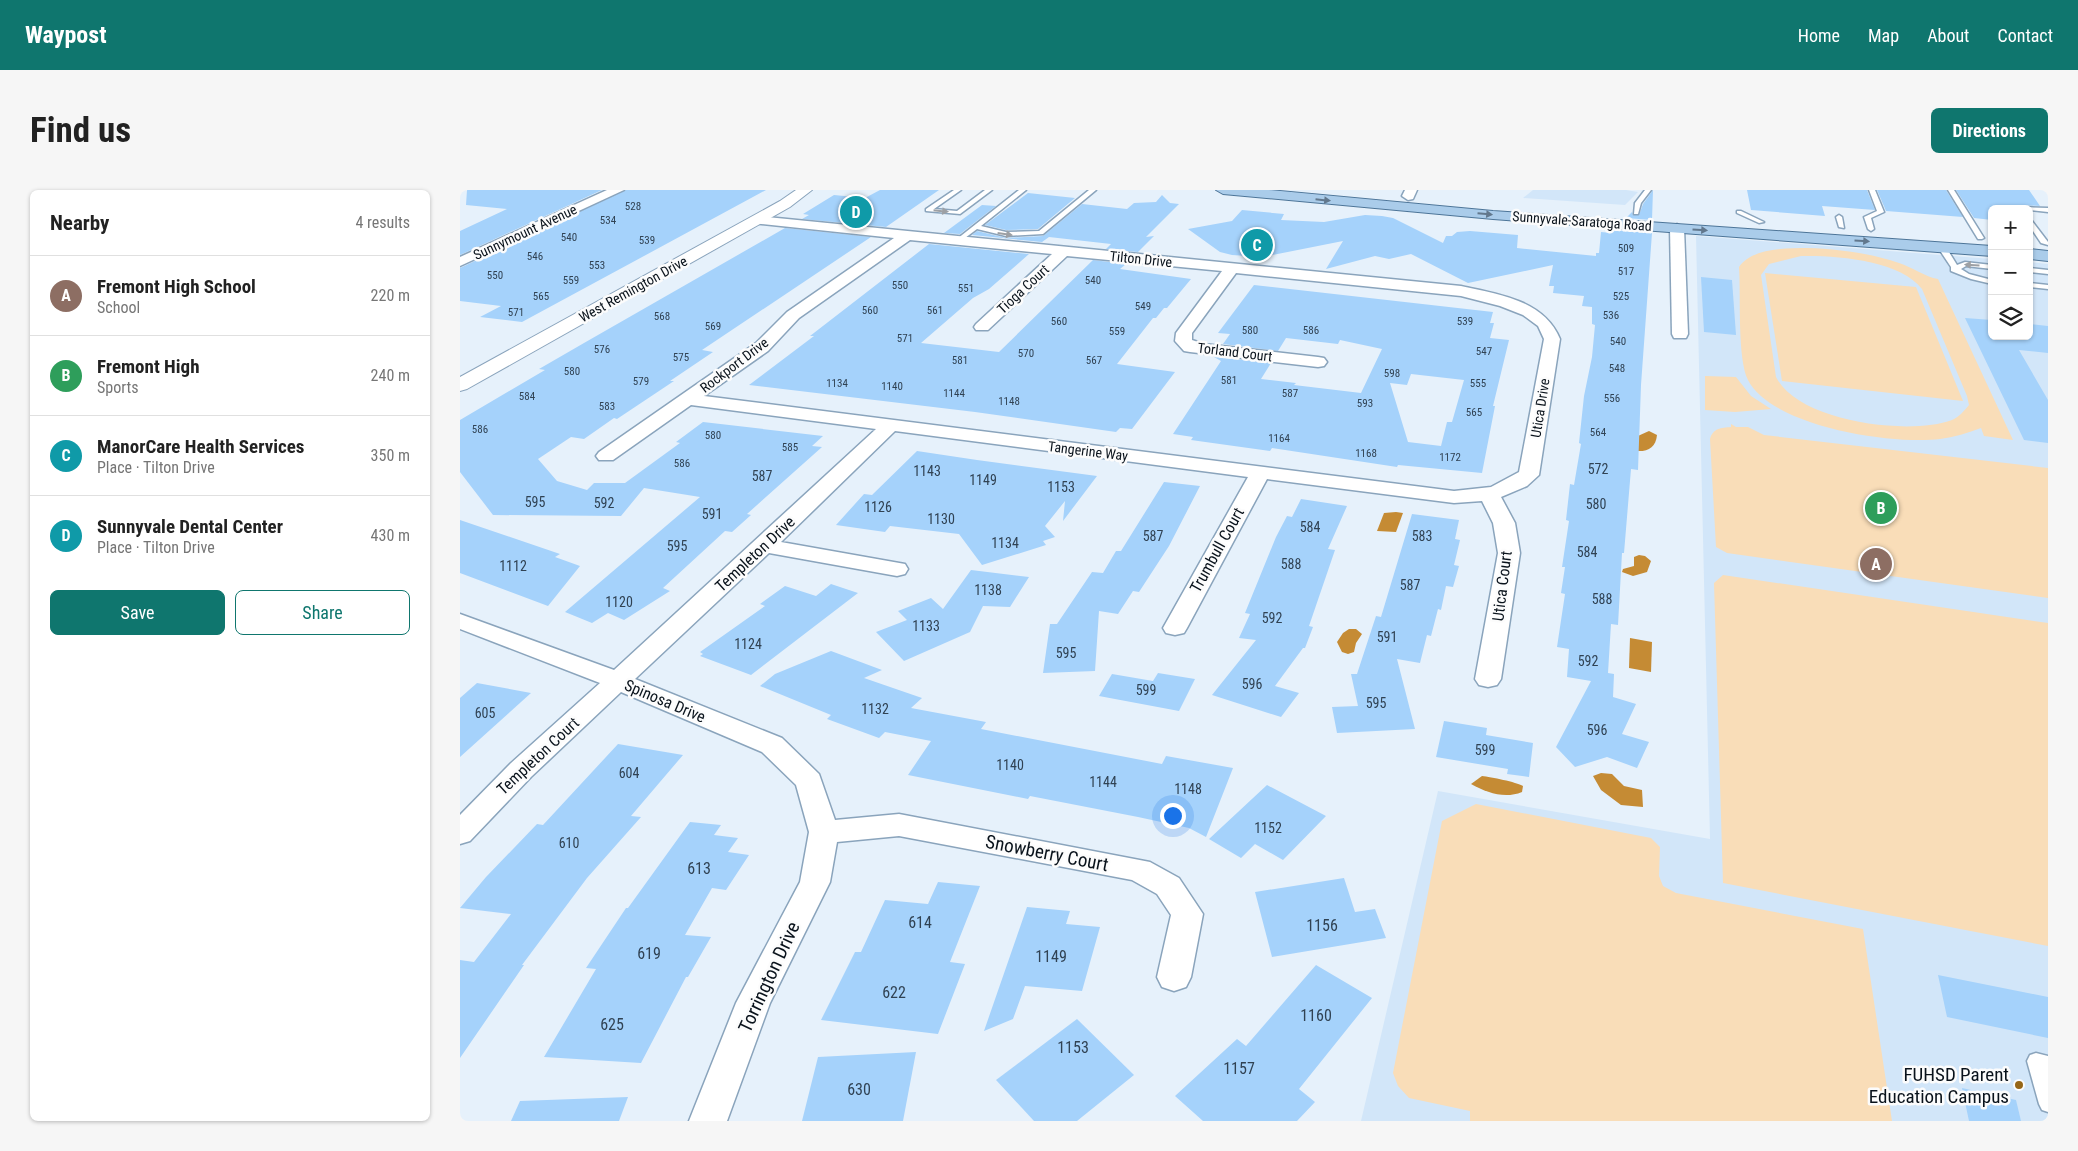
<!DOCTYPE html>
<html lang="en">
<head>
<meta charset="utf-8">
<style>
	:root { --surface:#fff; --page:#f6f6f6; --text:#222; --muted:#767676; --line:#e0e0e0; --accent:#0f766e }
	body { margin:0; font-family:"Roboto Condensed",sans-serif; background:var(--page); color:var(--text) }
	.controls { position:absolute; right:15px; top:15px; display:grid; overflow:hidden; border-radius:8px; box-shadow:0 1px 4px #0004 }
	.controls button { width:45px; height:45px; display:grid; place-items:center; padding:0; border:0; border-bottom:1px solid var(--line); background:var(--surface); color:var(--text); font:25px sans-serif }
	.you { position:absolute; left:712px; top:625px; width:18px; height:18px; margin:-12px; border:4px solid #fff; border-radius:50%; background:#1a73e8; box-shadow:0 0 0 8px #1a73e833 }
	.badge { display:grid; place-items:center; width:32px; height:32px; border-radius:50%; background:var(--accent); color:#fff; font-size:16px; font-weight:700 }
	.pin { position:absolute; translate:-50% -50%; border:2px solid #fff; box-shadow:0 1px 5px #0006 }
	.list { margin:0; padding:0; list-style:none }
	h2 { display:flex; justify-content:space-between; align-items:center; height:65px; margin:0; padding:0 20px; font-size:21px }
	h2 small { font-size:16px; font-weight:400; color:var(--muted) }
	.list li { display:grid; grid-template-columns:32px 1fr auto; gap:15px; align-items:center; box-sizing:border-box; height:80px; padding:0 20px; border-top:1px solid var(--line) }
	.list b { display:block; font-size:19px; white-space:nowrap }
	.list p { margin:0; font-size:16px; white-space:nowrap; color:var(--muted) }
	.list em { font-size:16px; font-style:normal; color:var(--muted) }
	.actions { display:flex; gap:10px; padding:15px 20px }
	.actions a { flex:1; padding:11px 0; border:1px solid var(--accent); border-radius:8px; text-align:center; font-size:18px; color:var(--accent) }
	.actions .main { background:var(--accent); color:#fff }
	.icon { flex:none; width:28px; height:28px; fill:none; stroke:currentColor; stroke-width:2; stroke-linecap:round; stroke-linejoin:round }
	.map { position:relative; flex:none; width:1588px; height:931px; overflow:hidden; border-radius:8px }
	header { display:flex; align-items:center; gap:30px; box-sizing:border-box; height:70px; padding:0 25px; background:var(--accent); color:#fff }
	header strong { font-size:24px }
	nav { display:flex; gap:28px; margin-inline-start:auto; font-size:18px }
	.intro { display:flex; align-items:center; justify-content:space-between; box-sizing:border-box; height:120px; padding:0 30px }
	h1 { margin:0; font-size:35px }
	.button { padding:12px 22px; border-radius:8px; background:var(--accent); color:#fff; font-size:18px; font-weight:700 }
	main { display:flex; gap:30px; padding:0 30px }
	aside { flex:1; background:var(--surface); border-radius:8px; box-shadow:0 1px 4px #0004 }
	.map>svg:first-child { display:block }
	.built { fill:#d2e6f9 }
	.green { fill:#f9ddb8; fill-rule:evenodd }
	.water { fill:#c58b34 }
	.building { fill:#a5d2fb; fill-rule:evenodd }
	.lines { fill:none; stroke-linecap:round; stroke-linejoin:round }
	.service-casing { stroke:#8aa4bc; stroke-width:3 }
	.minor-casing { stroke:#8aa4bc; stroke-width:3 }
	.tertiary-casing { stroke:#8aa4bc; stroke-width:2 }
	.primary-casing { stroke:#4d7598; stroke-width:2 }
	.service { fill:#fff; fill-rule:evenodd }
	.minor { fill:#fff; fill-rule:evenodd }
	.tertiary { fill:#fff; fill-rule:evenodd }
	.primary { fill:#aaccea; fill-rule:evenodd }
	.oneway { fill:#62788d }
	.oneway2 { fill:#9da0a4 }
	.poi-dot { fill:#966617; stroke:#fcfcfc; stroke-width:2 }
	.labels { text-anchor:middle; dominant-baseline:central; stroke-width:5; stroke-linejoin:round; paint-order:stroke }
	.far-number-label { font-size:11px; fill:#304253 }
	.far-street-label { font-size:14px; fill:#09121b; stroke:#fcfcfc }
	.number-label { font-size:14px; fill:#304253 }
	.street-label { font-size:16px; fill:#09121b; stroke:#fcfcfc }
	.near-number-label { font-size:16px; fill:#304253 }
	.near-street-label { font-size:19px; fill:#09121b; stroke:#fcfcfc }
	.near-poi-label { font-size:19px; fill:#09121b; stroke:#fcfcfc; text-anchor:end }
</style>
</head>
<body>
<header>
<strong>Waypost</strong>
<nav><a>Home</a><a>Map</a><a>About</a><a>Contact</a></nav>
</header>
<div class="intro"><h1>Find us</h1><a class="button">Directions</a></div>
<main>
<aside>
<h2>Nearby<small>4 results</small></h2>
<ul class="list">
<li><span class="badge" style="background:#8d6e63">A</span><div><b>Fremont High School</b><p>School</p></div><em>220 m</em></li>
<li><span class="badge" style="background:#2e9e5b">B</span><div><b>Fremont High</b><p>Sports</p></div><em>240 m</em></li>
<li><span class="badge" style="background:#0f9aa8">C</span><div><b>ManorCare Health Services</b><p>Place · Tilton Drive</p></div><em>350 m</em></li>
<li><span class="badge" style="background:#0f9aa8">D</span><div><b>Sunnyvale Dental Center</b><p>Place · Tilton Drive</p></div><em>430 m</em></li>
</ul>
<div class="actions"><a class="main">Save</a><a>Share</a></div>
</aside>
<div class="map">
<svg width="1588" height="931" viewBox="0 0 1588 931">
	<rect width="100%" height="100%" fill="#e6f1fb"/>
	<g class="built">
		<path d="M1073 0H1166L1178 2 1165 15 1063 8Z"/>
		<path d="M1236 46 1532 69V146H1569V72L1588 74V931H901L978 601 1250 649Z"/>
	</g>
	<g class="green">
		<path d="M1347 58C1378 59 1410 63 1439 73 1452 77 1465 87 1478 89L1553 250 1524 246 1521 238C1508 243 1494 247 1480 249 1433 255 1312 237 1288 190 1277 168 1281 105 1279 77 1292 58 1326 58 1347 58ZM1341 66C1375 65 1440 70 1462 99L1507 206 1509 215C1504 221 1499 227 1492 230 1449 246 1338 232 1316 187L1301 85 1309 74Z"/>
		<path d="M1305 83 1456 97 1503 211 1322 191Z"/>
		<path d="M1245 186 1276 187 1291 206 1311 219 1275 222 1245 220Z"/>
		<path d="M1271 234 1276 237H1288L1304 245 1588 278V408L1267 363 1256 357 1250 249C1253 238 1261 238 1271 237Z"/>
		<path d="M1263 385 1588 433V756L1263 693 1254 393Z"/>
		<path d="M1016 614 1191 648 1200 657 1199 686 1203 696 1216 703 1403 739 1432 931H1010V921L949 908 938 896 933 883 982 631Z"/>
	</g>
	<g class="water">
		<path d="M1189 241 1197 245C1196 257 1188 262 1176 261L1169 250Z"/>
		<path d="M936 322 943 323 936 342 917 341 924 323Z"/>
		<path d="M1179 365 1185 366 1191 371 1187 382 1173 386 1162 382 1163 379 1174 376V367Z"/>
		<path d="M889 439H896L902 444 896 453 894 462 888 464 882 462 877 452 883 443Z"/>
		<path d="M1170 448 1192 452 1191 482 1169 478Z"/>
		<path d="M1141 583 1152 584 1164 596 1182 600 1183 617 1161 615 1141 600 1133 586Z"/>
		<path d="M1022 586C1031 587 1056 592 1063 596L1062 602C1045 609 1027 603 1011 594Z"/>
	</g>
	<g class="building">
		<path d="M7 0H142L0 65V41L47 19 6 15Z"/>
		<path d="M166 0H306L62 132 20 127 41 116 0 111V78Z"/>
		<path d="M420 0H479L426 37 342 29 349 25 343 24 374 5 405 8Z"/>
		<path d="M1193 0 1192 30 1166 28 1172 22 1173 25H1179L1183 14Z"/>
		<path d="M1287 0H1407L1415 20 1362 16 1365 26 1291 20Z"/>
		<path d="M1417 0H1486L1503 27 1426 21Z"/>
		<path d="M1496 0H1569L1580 16 1562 15 1557 19 1532 18V30L1514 28Z"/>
		<path d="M568 3 615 8 578 39 546 40 525 35Z"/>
		<path d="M702 5 710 13 719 14 686 47 694 46 678 62 646 59 651 54 589 47 582 52 512 45 517 41 546 48 583 46 622 14 667 19 674 13 696 12Z"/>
		<path d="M522 15 536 16 500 44 484 43Z"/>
		<path d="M782 20 824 24 821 30 864 32 905 25 922 26 933 28 983 53 986 46H992L997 42 1010 41 1058 45 1057 58 1136 66V63H1139L1141 42 1151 43 1154 40 1192 43 1181 195 1178 280 1171 279 1164 363H1162L1158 435 1151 434 1148 483 1154 484 1153 507 1176 514 1162 544 1189 552 1177 578 1147 567 1115 577 1096 557 1131 491 1107 487 1109 459 1097 457 1105 404 1101 403 1105 377H1102L1109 331 1106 330 1110 294 1114 295 1121 254 1119 253 1124 206 1132 167 1135 135 1132 134V117L1122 116 1124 106 1093 103 1094 96H1089L1093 75 1008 93 951 64 929 69 915 66 866 79 883 51 803 67 772 65 760 62 728 39 772 31Z"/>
		<path d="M325 38 411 47 242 160 253 162 210 191H214L157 229 154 228 124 249 111 247 78 269 97 291 127 300 134 293H165L220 253 216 252 243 232 363 246 352 256 362 257 287 324 291 325 272 342 265 341 203 398 210 401 164 430 148 423 132 433 105 422 240 307 184 298 161 326 33 325 0 282V230L85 180 79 179 124 153Z"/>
		<path d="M469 54 569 64 529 99 513 108 461 153 539 162 633 70 666 74 660 79 731 89 707 118H704L696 128H693L657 174 715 182 672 239 660 238 656 242 515 222 289 195 354 146H350Z"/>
		<path d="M1241 87 1272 90 1276 145 1244 142Z"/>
		<path d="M794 95 1033 122 1030 133H1034L1030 148 1049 150 1033 216H1035L1022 283 938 275 937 277 812 258 810 261 731 250 733 247 713 244 761 171 754 167 811 173 801 189 836 193 834 195 901 203 922 159 880 150 878 154 826 148 818 161 763 154 770 144 758 143ZM951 184 1004 190 992 232H987L981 256 948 252 930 193 947 195Z"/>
		<path d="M1505 128 1532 130V146H1569V134L1588 136V163L1559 160 1588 210V253L1564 250Z"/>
		<path d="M457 261 517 270 637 286 603 331 605 311 585 336 595 347 583 351 586 355 522 375 499 344 430 336 425 342 376 335 404 304 412 305Z"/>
		<path d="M704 292 740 296 709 356 679 402 673 401 658 424 639 421 635 481 583 483 590 434H597L632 382 643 383 656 361H661Z"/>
		<path d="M841 309 887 316 868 359 875 360 849 436 853 437 845 458H843L815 496 839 503 821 527 752 505 796 450 779 448 790 424 785 423 816 347 827 326 832 327Z"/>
		<path d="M952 324 999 330 995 349 1000 350 994 375 999 376 993 397 986 396 981 420 978 419 971 446 967 445 960 473 937 469 955 539 877 543 872 517 898 516 891 484H897L916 426 921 427Z"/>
		<path d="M0 330 100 364 95 367 120 376 88 416 0 383Z"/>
		<path d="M511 380 569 387 550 417 523 416 510 442 444 471 416 442 447 430 438 421 471 408 483 419Z"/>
		<path d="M371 394 398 403 291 485 240 466 243 464 240 462 305 416 300 414 325 396 356 406Z"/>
		<path d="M371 461 422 480 404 488 462 508 451 518 526 532 521 539 702 574 706 566 773 578 746 647 729 638 678 627 570 606 568 609 448 585 471 551 425 542 419 548 367 529 371 525 300 496 315 484Z"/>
		<path d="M698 483 735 489 719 521 639 506 652 484 693 491Z"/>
		<path d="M17 493 71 503 0 567V508Z"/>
		<path d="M984 531 1027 538 1026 545 1073 553 1069 587 1047 584 1048 579 976 567Z"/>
		<path d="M158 554 223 565 171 626 181 627 127 688 62 775H64L0 868V770L14 772 51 724 0 718 26 687 77 634 83 635Z"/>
		<path d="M807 595 866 626 823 670 795 654 781 668 749 649Z"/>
		<path d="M230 632 261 635 254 645 278 648 268 662 289 665 266 700 252 698 225 745 251 747 228 787H226L181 873 84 867 136 779 126 778 166 718H168Z"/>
		<path d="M884 688 895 722 915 719 926 748 812 767 795 702Z"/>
		<path d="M478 692 520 696 490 772 505 774 478 844 361 830 395 762H401L425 710 468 714Z"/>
		<path d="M567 717 610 721 606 734 640 737 622 801 565 796 553 829 524 841Z"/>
		<path d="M856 775 912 808 839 899 855 912 837 931H743L715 906 777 849 786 856Z"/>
		<path d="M1478 785 1588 807V848L1487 827Z"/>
		<path d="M617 829 674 885 617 931H574L536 890Z"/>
		<path d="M456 862 443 931H342L358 867Z"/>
		<path d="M1502 898 1556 910 1561 931H1509Z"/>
		<path d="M168 907 159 931H51L60 911Z"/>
	</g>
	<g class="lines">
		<defs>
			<g id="service">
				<path d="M494 0H501L474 19 497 21 525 0H532L500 24 466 21V19Z"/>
				<path d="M559 0H566L521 36 546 42 579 41 629 0H636L583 44 546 46 517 39 501 51H497V49Z"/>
				<path d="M1185 0H1191L1181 13 1178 24H1174L1175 13Z"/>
				<path d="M1409 0H1415L1424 22 1411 28 1414 39 1411 41 1408 39 1404 27 1417 21Z"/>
				<path d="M1488 0H1494L1524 48 1522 49H1518Z"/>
				<path d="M1562 17 1588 18V22L1559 19Z"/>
				<path d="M1277 21H1281L1304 32 1299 33 1277 23Z"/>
				<path d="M1379 25 1382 27 1384 38 1379 37 1376 27Z"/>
				<path d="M1569 27 1588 52V55L1581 53 1569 35Z"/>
				<path d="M1478 54H1484L1497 75 1505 72 1532 75V79L1506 76 1501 79 1509 84 1532 90V94L1511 89 1491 81V77L1477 56Z"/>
				<path d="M1569 78 1588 80V84L1569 82Z"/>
				<path d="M1569 93 1588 95V99L1569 97Z"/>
				<path d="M1576 863 1588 866V922L1582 920 1579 914 1567 871 1570 865Z"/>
			</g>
			<g id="minor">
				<path d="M147 0H164L0 76V67Z"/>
				<path d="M945 0H957L953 9 948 10 942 6Z"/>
				<path d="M297 26 1001 96C1038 104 1084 110 1100 149L1079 285 1067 296 1041 307 1055 333 1060 363 1041 489 1037 495 1028 497 1019 495 1015 489 1038 363 1033 333 1022 311 994 313 807 289 727 438 724 443 715 445 706 443 703 438 788 287 435 241 321 352 445 374 448 379 445 384 437 386 309 363 175 489 322 548 359 584 375 630 439 624 690 672 719 688 743 724 731 787 726 797 714 801 702 797 697 787 711 725 697 704 672 690 439 646 377 652 370 692 310 813 267 931H229L276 813 340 692 349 642 336 595 302 562 161 502 71 587 10 651 0 654V625L51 573 140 493 0 439V424L154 480 416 239 231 215 153 270H139L136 266 139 262 296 153 327 122 434 48 292 33 290 30ZM450 50 592 64 516 134 514 137 516 140H528L607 66 762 81 716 143 715 151 724 161 730 162 858 177 864 176 867 172 864 168 858 167 744 154 732 150V143L776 83 1001 106 1040 116 1063 125 1078 136 1084 149 1059 282 1031 297 994 301 244 206 308 161 339 128Z"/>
				<path d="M1217 34 1224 38 1228 144 1226 148H1214L1212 144 1210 38Z"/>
			</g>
			<path id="tertiary" d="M336 0H352L330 17 7 199 0 201V187L320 11Z"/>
			<g id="primary">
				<path d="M756 0H809L1033 21 1532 56V66L1033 29 763 4Z"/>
				<path d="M1569 59 1588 61V71L1569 69Z"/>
			</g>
		</defs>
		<use href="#service" class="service-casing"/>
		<use href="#minor" class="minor-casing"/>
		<use href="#tertiary" class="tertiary-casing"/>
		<use href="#primary" class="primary-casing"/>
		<use href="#service" class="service"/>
		<use href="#minor" class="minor"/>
		<use href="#tertiary" class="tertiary"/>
		<use href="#primary" class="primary"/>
	</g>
	<defs><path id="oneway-solid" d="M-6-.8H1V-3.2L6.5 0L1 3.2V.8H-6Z" transform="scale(1.25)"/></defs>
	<g class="oneway">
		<use href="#oneway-solid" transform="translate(863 10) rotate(6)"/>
		<use href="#oneway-solid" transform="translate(1025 24) rotate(5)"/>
		<use href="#oneway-solid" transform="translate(1240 40) rotate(4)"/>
		<use href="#oneway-solid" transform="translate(1402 51) rotate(4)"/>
	</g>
	<g class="oneway2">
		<use href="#oneway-solid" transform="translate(481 21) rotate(6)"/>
		<use href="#oneway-solid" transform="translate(545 44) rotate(8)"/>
		<use href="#oneway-solid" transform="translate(1512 75) rotate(-177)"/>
	</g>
	<circle class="poi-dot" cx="1559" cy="895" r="5"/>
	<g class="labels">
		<g class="far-number-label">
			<text x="173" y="16">528</text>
			<text x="148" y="30">534</text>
			<text x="109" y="47">540</text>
			<text x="187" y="50">539</text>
			<text x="1166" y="58">509</text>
			<text x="75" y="66">546</text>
			<text x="137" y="75">553</text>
			<text x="1166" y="81">517</text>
			<text x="35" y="85">550</text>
			<text x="111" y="90">559</text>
			<text x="633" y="90">540</text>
			<text x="440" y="95">550</text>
			<text x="506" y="98">551</text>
			<text x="81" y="106">565</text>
			<text x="1161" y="106">525</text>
			<text x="683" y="116">549</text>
			<text x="410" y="120">560</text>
			<text x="475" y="120">561</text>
			<text x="56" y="122">571</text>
			<text x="1151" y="125">536</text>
			<text x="202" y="126">568</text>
			<text x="599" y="131">560</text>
			<text x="1005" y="131">539</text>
			<text x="253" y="136">569</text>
			<text x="790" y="140">580</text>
			<text x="851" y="140">586</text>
			<text x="657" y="141">559</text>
			<text x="445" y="148">571</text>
			<text x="1158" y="151">540</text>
			<text x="142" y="159">576</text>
			<text x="1024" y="161">547</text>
			<text x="566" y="163">570</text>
			<text x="221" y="167">575</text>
			<text x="500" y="170">581</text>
			<text x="634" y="170">567</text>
			<text x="1157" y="178">548</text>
			<text x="112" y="181">580</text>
			<text x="932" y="183">598</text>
			<text x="769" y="190">581</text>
			<text x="181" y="191">579</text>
			<text x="377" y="193">1134</text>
			<text x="1018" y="193">555</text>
			<text x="432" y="196">1140</text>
			<text x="494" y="203">1144</text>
			<text x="830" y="203">587</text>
			<text x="67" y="206">584</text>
			<text x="1152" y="208">556</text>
			<text x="549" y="211">1148</text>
			<text x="905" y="213">593</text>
			<text x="147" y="216">583</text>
			<text x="1014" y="222">565</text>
			<text x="20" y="239">586</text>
			<text x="1138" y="242">564</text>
			<text x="253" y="245">580</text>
			<text x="819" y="248">1164</text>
			<text x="330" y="257">585</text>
			<text x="906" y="263">1168</text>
			<text x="990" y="267">1172</text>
			<text x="222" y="273">586</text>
		</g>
		<g class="far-street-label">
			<text transform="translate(1122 31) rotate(4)">Sunnyvale-Saratoga Road</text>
			<text transform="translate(65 42) rotate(-25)">Sunnymount Avenue</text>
			<text transform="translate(681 69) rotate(6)">Tilton Drive</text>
			<text transform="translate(173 99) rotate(-29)">West Remington Drive</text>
			<text transform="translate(563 99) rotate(-43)">Tioga Court</text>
			<text transform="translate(775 162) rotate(7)">Torland Court</text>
			<text transform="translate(274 175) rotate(-37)">Rockport Drive</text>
			<text transform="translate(1080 218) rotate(-81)">Utica Drive</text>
			<text transform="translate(628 261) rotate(7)">Tangerine Way</text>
		</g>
		<g class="number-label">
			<text x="1138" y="279">572</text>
			<text x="467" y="281">1143</text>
			<text x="302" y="286">587</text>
			<text x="523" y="290">1149</text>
			<text x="601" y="297">1153</text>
			<text x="75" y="312">595</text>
			<text x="144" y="313">592</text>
			<text x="1136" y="314">580</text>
			<text x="418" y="317">1126</text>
			<text x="252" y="324">591</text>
			<text x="481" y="329">1130</text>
			<text x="850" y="337">584</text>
			<text x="693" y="346">587</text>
			<text x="962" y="346">583</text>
			<text x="545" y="353">1134</text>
			<text x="217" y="356">595</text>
			<text x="1127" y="362">584</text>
			<text x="831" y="374">588</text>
			<text x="53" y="376">1112</text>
			<text x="950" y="395">587</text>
			<text x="528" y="400">1138</text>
			<text x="1142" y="409">588</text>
			<text x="159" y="412">1120</text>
			<text x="812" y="428">592</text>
			<text x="466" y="436">1133</text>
			<text x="927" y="447">591</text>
			<text x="288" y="454">1124</text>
			<text x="606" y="463">595</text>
			<text x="1128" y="471">592</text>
			<text x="792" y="494">596</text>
			<text x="686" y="500">599</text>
			<text x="916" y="513">595</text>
			<text x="415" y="519">1132</text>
			<text x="25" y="523">605</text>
			<text x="1137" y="540">596</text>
			<text x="1025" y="560">599</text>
			<text x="550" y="575">1140</text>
			<text x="169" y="583">604</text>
			<text x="643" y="592">1144</text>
			<text x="728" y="599">1148</text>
			<text x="808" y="638">1152</text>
			<text x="109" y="653">610</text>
		</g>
		<g class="street-label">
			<text transform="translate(757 360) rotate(-61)">Trumbull Court</text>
			<text transform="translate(295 364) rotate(-43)">Templeton Drive</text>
			<text transform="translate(1042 396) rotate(-83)">Utica Court</text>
			<text transform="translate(205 511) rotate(23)">Spinosa Drive</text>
			<text transform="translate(78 566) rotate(-43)">Templeton Court</text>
		</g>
		<g class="near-number-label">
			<text x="239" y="678">613</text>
			<text x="460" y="732">614</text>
			<text x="862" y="735">1156</text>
			<text x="189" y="763">619</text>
			<text x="591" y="766">1149</text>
			<text x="434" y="802">622</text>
			<text x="856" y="825">1160</text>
			<text x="152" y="834">625</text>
			<text x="613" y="857">1153</text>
			<text x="779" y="878">1157</text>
			<text x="399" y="899">630</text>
		</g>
		<g class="near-street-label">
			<text transform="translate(587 663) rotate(11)">Snowberry Court</text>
			<text transform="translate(309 787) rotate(-65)">Torrington Drive</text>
		</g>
		<g class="near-poi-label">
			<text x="1549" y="884">FUHSD Parent<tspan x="1549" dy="22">Education Campus</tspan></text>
		</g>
	</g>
</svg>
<div class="controls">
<button>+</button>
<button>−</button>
<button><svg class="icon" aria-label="layers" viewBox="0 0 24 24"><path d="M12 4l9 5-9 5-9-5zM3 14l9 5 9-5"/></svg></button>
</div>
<div class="you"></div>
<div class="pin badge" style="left:1416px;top:374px;background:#8d6e63">A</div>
<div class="pin badge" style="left:1421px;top:318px;background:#2e9e5b">B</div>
<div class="pin badge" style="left:797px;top:55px;background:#0f9aa8">C</div>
<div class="pin badge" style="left:396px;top:22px;background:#0f9aa8">D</div>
</div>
</main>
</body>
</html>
